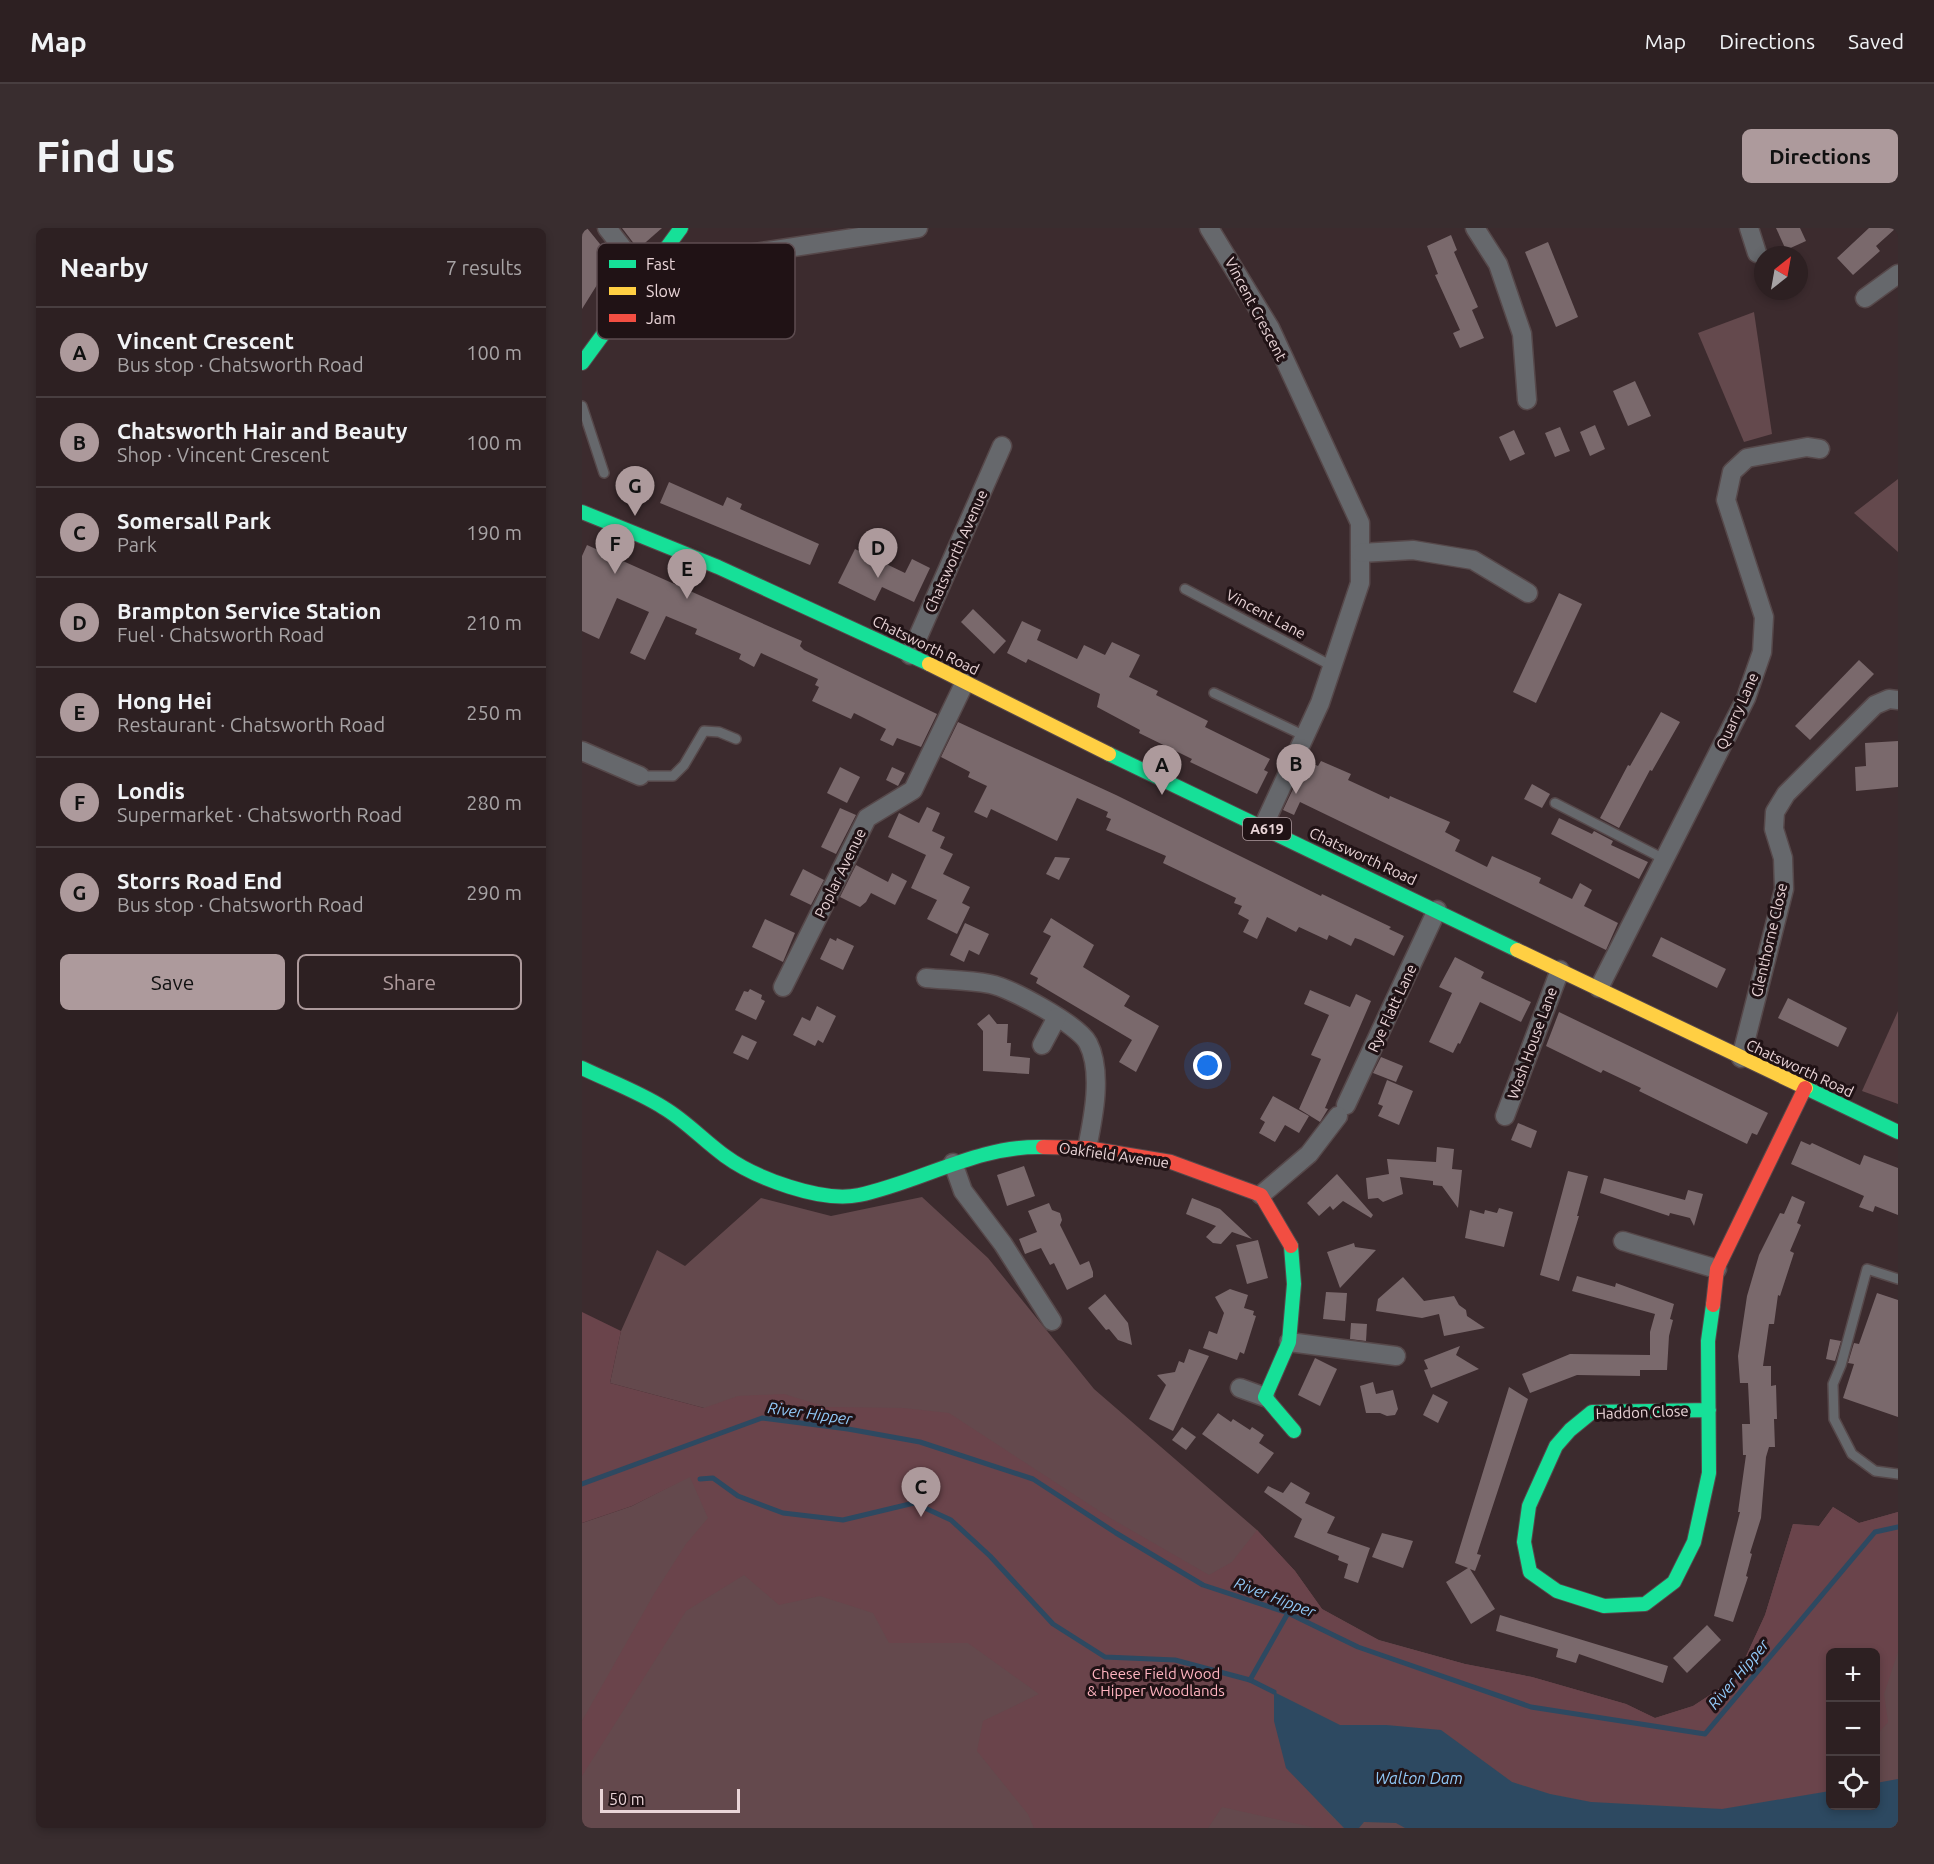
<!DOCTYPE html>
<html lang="en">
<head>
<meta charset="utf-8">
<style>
	:root { --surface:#2d2022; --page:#392d2f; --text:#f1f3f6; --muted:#a7a3a5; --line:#483e40; --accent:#ad9a9c }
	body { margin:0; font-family:Ubuntu,sans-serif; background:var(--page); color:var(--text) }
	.controls { position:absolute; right:18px; bottom:18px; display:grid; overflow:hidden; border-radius:9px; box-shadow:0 3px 9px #0003 }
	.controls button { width:54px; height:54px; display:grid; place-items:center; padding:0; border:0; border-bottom:2px solid var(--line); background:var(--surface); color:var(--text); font:30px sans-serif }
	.compass { position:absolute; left:1172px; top:18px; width:54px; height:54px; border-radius:50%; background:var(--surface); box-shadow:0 3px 9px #0003; rotate:31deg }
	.scale { position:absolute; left:18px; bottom:15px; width:140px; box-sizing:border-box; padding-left:6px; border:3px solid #ead5d8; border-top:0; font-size:16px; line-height:21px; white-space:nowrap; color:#ead5d8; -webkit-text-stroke:4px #201215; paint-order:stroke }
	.you { position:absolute; left:626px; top:838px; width:21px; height:21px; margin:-15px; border:4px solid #fff; border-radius:50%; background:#1a73e8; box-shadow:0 0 0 9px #1a73e833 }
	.badge { display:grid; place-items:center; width:39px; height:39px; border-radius:50%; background:var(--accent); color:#111; font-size:20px; font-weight:700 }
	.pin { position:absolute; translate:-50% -50px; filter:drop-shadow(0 2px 3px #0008) }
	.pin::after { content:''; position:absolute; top:32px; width:21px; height:18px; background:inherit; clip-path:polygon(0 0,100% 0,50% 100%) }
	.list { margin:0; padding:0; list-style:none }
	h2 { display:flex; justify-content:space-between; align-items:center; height:78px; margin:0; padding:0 24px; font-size:26px }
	h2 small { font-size:20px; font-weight:400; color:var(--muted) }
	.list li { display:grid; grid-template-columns:39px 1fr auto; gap:18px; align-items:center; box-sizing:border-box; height:90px; padding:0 24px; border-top:2px solid var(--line) }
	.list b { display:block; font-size:22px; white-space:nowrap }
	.list p { margin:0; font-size:20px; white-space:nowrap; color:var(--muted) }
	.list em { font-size:20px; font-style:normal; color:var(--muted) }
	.actions { display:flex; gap:12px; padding:18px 24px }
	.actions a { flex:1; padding:14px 0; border:2px solid var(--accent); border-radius:9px; text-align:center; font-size:21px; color:var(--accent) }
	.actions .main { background:var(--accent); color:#111 }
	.icon { flex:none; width:33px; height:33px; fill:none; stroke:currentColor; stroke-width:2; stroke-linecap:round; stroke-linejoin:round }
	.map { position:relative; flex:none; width:1316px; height:1600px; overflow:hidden; border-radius:9px }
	header { display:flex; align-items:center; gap:36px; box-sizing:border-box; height:84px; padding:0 30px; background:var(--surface); border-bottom:2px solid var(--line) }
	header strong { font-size:28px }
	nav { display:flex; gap:33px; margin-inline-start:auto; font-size:21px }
	.intro { display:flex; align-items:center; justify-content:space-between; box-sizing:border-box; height:144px; padding:0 36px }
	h1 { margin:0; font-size:42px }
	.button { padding:15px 27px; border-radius:9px; background:var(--accent); color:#111; font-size:21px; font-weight:700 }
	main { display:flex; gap:36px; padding:0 36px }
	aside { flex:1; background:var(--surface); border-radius:9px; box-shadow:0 3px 9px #0003 }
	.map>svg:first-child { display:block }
	.green { fill:#64494d; fill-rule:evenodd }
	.forest { fill:#6a444b }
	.water { fill:#2d4961 }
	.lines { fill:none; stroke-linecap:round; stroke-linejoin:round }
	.stream { stroke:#2d4961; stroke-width:5 }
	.building { fill:#7a696c }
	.lane-casing { stroke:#56484a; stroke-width:12 }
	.street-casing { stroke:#56484a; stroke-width:21 }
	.fast-casing { stroke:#56484a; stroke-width:16 }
	.slow-casing { stroke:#56484a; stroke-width:16 }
	.jam-casing { stroke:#56484a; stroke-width:16 }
	.lane { stroke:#66686c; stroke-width:9 }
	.street { stroke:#66686c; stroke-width:18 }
	.fast { stroke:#16e098; stroke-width:14 }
	.slow { stroke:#ffcf43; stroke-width:14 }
	.jam { stroke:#f24e42; stroke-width:14 }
	.labels { text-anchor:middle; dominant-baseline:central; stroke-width:6; stroke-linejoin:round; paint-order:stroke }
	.shield { fill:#201215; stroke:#ad9a9e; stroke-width:1.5 }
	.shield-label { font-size:14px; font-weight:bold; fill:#ead5d8 }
	.street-label { font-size:15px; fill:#ead5d8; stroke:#201215 }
	.park-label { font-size:15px; fill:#ffb4c0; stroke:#201215 }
	.water-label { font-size:16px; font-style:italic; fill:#91c9f8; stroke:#201215 }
	.key { fill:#201215; stroke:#5d4c50; stroke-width:1.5 }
	.key-label { font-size:16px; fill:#ead5d8 }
</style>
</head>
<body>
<header>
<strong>Map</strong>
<nav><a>Map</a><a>Directions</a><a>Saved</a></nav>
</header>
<div class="intro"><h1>Find us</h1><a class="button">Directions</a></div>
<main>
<aside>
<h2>Nearby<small>7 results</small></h2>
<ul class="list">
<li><span class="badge">A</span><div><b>Vincent Crescent</b><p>Bus stop · Chatsworth Road</p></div><em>100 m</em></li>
<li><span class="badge">B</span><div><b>Chatsworth Hair and Beauty</b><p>Shop · Vincent Crescent</p></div><em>100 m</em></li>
<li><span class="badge">C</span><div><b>Somersall Park</b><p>Park</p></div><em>190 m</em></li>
<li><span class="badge">D</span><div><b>Brampton Service Station</b><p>Fuel · Chatsworth Road</p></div><em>210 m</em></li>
<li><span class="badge">E</span><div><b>Hong Hei</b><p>Restaurant · Chatsworth Road</p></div><em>250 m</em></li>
<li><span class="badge">F</span><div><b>Londis</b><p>Supermarket · Chatsworth Road</p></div><em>280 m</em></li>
<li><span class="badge">G</span><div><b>Storrs Road End</b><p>Bus stop · Chatsworth Road</p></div><em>290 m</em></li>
</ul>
<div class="actions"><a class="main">Save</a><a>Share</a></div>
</aside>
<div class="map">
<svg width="1316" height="1600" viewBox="0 0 1316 1600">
	<rect width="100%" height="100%" fill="#3c2b2e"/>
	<g class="green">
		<path d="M1172 84 1190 206 1162 214 1116 105Z"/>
		<path d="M1316 251V324L1272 285Z"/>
		<path d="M1316 783V876L1280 863Z"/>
		<path d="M340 969 406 1030 512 1161 675 1302 713 1343 740 1381 797 1412 883 1436 950 1449 1044 1476 1073 1490 1111 1478 1154 1450 1183 1387 1211 1296 1237 1298 1251 1279 1277 1295 1316 1284V1600H0V1295L50 1278 108 1248 122 1180 28 1155 39 1103 75 1022 103 1038 179 970 249 988ZM1248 1424H1294V1578H1248Z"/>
	</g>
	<path class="forest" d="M0 1084 39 1103 28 1155 122 1180 156 1168 202 1166 244 1179 321 1180 367 1185 528 1290 627 1347 650 1334 675 1302 713 1343 740 1381 796 1412 883 1436 950 1449 1044 1476 1073 1490 1111 1478 1154 1450 1183 1387 1211 1296 1237 1298 1251 1279 1277 1295 1316 1284V1424L1302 1466 1306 1494 1294 1508V1424H1248V1563L1140 1581 1009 1574 968 1566 930 1554 859 1502 804 1497H758L693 1464 692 1493 744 1584 762 1600H734L640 1579 626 1600H452L446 1586 395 1523 401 1493 457 1466 386 1415H307L291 1385 238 1368 197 1377 162 1347 104 1383 0 1548V1493L72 1366 104 1316 126 1290 108 1249 50 1278 0 1295Z"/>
	<path class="water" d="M692 1464 758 1497H804L859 1502 930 1554 968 1566 1009 1574 1140 1581 1248 1563V1578H1294V1555L1316 1551V1600H823L814 1595 782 1594 777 1600H762L704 1540 692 1493Z"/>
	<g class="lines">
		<g class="stream">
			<path d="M118 1251 131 1250 156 1268 201 1285 261 1292 332 1275 369 1292 408 1328 471 1396 523 1429 593 1432 668 1452 692 1464"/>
			<path d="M0 1256 180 1190 266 1201 338 1214 451 1251 534 1305 621 1357 706 1385 776 1419 949 1479 1123 1506 1293 1304 1316 1299"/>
			<path d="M668 1452 706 1385"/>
		</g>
	</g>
	<g class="building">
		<path d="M0 0H5L22 21 25 18 33 28 0 81Z"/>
		<path d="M40 0H80L56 21Z"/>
		<path d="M1194 0H1218L1224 13 1204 22Z"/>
		<path d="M1287 0H1314L1294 18 1298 23 1271 47 1255 30Z"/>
		<path d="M869 7 875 22 872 24 896 79 890 82 902 110 878 120 871 105 878 102 853 47 856 46 845 18Z"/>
		<path d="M966 14 996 89 974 99 943 24Z"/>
		<path d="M1053 153 1069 188 1046 198 1031 163Z"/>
		<path d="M1013 197 1023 221 1008 228 998 204Z"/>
		<path d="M978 199 988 223 973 229 963 205Z"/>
		<path d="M932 202 943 226 928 233 917 209Z"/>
		<path d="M87 254 141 278 145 269 160 276 158 281 237 316 228 337 78 275Z"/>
		<path d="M5 317 220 413 218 418 222 422 355 486 339 519 315 510 311 518 298 512 304 501 272 485 269 491 230 473 237 459 233 457 236 451 179 425 172 439 157 431 159 426 113 406 115 401 84 388 63 432 48 425 67 384 35 370 17 411 0 403V328Z"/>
		<path d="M273 321 323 345 330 331 348 340 332 374 300 359 293 373 256 355Z"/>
		<path d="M977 365 1000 376 954 475 931 464Z"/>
		<path d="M391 381 424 413 412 426 379 394Z"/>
		<path d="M440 393 459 402 455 412 495 431 502 417 523 427 530 414 558 427 547 449 576 463 574 467 626 493 623 499 688 531 682 542 686 544 675 566 608 534 610 531 557 505 558 502 515 479 518 466 446 431 444 435 425 425Z"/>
		<path d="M1277 432 1292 446 1228 512 1213 498Z"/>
		<path d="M1079 484 1098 494 1070 543 1068 542 1037 600 1018 590 1046 537 1048 538Z"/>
		<path d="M376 494 534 567 739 668 740 666 809 699 807 701 822 708 812 728 779 712 773 710 769 718 747 707 745 712 717 699 714 704 685 689 675 711 661 704 667 692 656 686 660 678 652 675 654 670 581 635 584 628 524 602 529 591 524 589 526 584 495 570 475 613 409 581 405 590 392 584 405 558 386 549 388 544 359 529Z"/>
		<path d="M1316 513V559L1274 563 1273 539 1284 538 1283 515Z"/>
		<path d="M739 533 769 546 766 552 807 571 808 568 868 594 863 604 878 612 873 623 905 639 910 628 959 650 957 655 990 671 998 655 1010 662 1002 678 1036 695 1024 722 718 574 712 587 701 582 720 542 722 543 727 534 736 538Z"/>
		<path d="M258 539 278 549 265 575 245 565Z"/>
		<path d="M310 539 323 545 316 558 304 552Z"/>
		<path d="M950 556 968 566 960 580 942 571Z"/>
		<path d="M345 579 358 585 350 603 363 609 358 620 371 626 361 646 388 659 380 675 388 679 375 706 345 691 355 672 329 660 344 627 306 609 317 585 337 595Z"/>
		<path d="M258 580 274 587 254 626 239 619Z"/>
		<path d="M977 590 1010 606 1012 603 1031 613 1029 617 1066 634 1057 651 969 606Z"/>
		<path d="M473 629 488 630 477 652 464 646Z"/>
		<path d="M274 637 306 654 310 645 325 653 313 677 289 665 284 674 278 679 258 669Z"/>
		<path d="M221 641 242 652 229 677 208 667Z"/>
		<path d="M469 690 512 717 501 739 548 768 542 778 577 798 554 844 537 834 550 812 454 755 456 750 448 746 469 708 461 704Z"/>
		<path d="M183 691 213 705 201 734 170 719Z"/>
		<path d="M383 695 407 706 397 727 387 722 382 734 368 727Z"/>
		<path d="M1079 709 1144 741 1135 760 1070 728Z"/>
		<path d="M248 710 254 713 255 710 272 718 261 742 238 731Z"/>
		<path d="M873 729 902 744 899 750 949 774 939 794 898 774 878 816 876 815 871 825 847 814 870 765 857 759Z"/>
		<path d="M168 761 180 767 179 771 183 773 174 792 153 782 162 763 166 764Z"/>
		<path d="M728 762 768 779 774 766 789 773 743 880 746 881 738 894 717 881 739 831 729 827 747 787 722 776Z"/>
		<path d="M1206 770 1265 800 1256 819 1196 790Z"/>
		<path d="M235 778 254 788 241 815 236 812 233 818 211 807 220 789 228 793Z"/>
		<path d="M977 784 1186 885 1175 907 1170 905 1165 916 1057 863 1059 860 1021 842 1019 845 964 818Z"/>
		<path d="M407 786 415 796H426L425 815H429L428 828 448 830 447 846 401 843V803L395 796Z"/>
		<path d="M160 807 175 814 166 832 151 825Z"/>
		<path d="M799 829 821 838 814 854 791 845Z"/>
		<path d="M805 852 831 863 817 897 796 888 801 878 796 876Z"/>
		<path d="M691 868 727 888 717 905 703 897 693 914 677 905 683 894 678 891Z"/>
		<path d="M936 895 955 903 949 920 929 912Z"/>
		<path d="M1219 913 1228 917 1230 915 1278 937 1282 927 1316 940V987L1293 978 1291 984 1277 979 1282 968 1209 936Z"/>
		<path d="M855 919 872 921 870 941 880 942 876 980 860 958 851 957V953L818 949 821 966 801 974 796 970 786 971 784 950 807 946 805 931 854 934Z"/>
		<path d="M442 938 453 968 425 978 415 947Z"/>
		<path d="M986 943 1006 948 995 988H997L977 1053 958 1047Z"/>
		<path d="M755 946 791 987 789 990 761 973 751 982 748 978 737 988 725 975Z"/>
		<path d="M1022 950 1103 972 1106 962 1121 966 1112 998 1108 990 1088 985 1087 988 1018 965Z"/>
		<path d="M1210 968 1223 974 1215 995 1219 997 1208 1023 1212 1025 1198 1068 1196 1067 1192 1096H1187L1181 1138H1189V1158L1194 1157 1195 1191H1192L1193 1219H1187L1184 1229 1179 1290 1168 1325 1170 1326 1164 1348 1166 1349 1151 1394 1132 1388 1158 1284H1156L1164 1227H1161L1160 1196H1168L1166 1155H1158L1156 1128 1165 1068 1177 1027 1198 985 1202 986Z"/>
		<path d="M610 970 638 981 670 1011 650 1004 639 1016 631 1015 624 1009 634 998 604 986Z"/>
		<path d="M467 975 470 982 478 985 480 992 478 997 498 1037 507 1033 511 1044V1049L485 1062 472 1035 468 1037 459 1020 443 1026 437 1011 455 1004 446 983Z"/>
		<path d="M917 980 931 984 922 1019 883 1010 888 982 902 986 903 982 915 985Z"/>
		<path d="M676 1012 686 1050 665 1056 654 1017Z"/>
		<path d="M772 1015 773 1019 794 1022 758 1060 745 1024Z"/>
		<path d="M995 1048 1033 1059 1034 1055 1092 1076 1088 1091 1091 1092 1087 1108 1085 1142H1058V1148L995 1147 948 1165 940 1146 988 1126 1068 1127V1104L1073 1086 990 1063Z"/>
		<path d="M821 1049 842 1073 872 1068 877 1077 884 1082 885 1088 903 1100 862 1108 857 1086 840 1090 794 1083 796 1071Z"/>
		<path d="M648 1061 666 1067 662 1080 672 1083 671 1087 674 1088 662 1126 658 1124 655 1132 621 1120 627 1103 635 1106 642 1085 633 1069Z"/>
		<path d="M744 1064 765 1065 763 1093 741 1091Z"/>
		<path d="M1295 1065 1316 1072V1189L1261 1170 1272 1136 1266 1135 1272 1115 1277 1116Z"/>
		<path d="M523 1066 546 1095 550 1117 536 1112 527 1101 524 1102 506 1080Z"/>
		<path d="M769 1095 785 1096 784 1113 768 1111Z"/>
		<path d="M1248 1111 1259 1113 1253 1133 1244 1131Z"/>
		<path d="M878 1118 874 1127 897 1141 849 1160 842 1142 846 1141 842 1132Z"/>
		<path d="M607 1121 627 1128 591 1203 567 1191 584 1157 575 1147 593 1144 597 1133 602 1135Z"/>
		<path d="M733 1130 755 1141 738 1178 716 1167Z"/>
		<path d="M791 1154 794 1166 811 1162 816 1181 813 1187 805 1188 798 1185H784L778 1158Z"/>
		<path d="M927 1159 946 1171 895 1326 899 1327 893 1343 888 1341 913 1381 889 1396 864 1354 886 1340 873 1335Z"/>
		<path d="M851 1166 866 1174 856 1195 841 1187Z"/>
		<path d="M636 1185 649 1194 651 1191 668 1202 670 1199 682 1207 677 1215 692 1225 676 1246 620 1206Z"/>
		<path d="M600 1199 614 1209 604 1222 590 1212Z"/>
		<path d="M709 1254 728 1265 723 1275 753 1289 745 1305 788 1320 776 1355 762 1350 766 1336 756 1332 757 1328 712 1309 720 1291 682 1264 686 1258 701 1265Z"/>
		<path d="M800 1305 831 1313 821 1340 790 1329Z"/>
		<path d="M918 1387 1086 1438 1081 1455 997 1426 994 1435 974 1429 976 1421 914 1403Z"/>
		<path d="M1125 1397 1139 1412 1105 1445 1091 1430Z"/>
	</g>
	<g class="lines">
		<defs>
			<g id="lane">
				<path d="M0 178 22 245"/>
				<path d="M603 361 750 438"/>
				<path d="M632 465 723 508"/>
				<path d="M58 548H91L102 537 122 503 137 504 154 511"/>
				<path d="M973 575 1082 631"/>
				<path d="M1316 1051 1285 1041 1259 1137 1251 1156 1252 1191 1270 1226 1293 1243 1316 1246"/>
			</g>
			<g id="street">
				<path d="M25 0 62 47"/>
				<path d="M627 0 688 100 778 295V355L738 475 681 599"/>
				<path d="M893 0 916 36 940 106 945 172"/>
				<path d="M1167 0 1175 25"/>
				<path d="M51 67 127 32 336 0"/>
				<path d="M1283 70 1316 46"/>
				<path d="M779 325 831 322 891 332 946 365"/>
				<path d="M328 427 420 218"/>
				<path d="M0 523 58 548"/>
				<path d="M344 750C365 752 387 752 408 756 429 760 497 797 506 815 521 844 511 891 505 920"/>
				<path d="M201 759 285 590 331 562 383 454"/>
				<path d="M1017 760 1164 470 1180 424 1182 389 1144 272 1150 244 1165 230 1225 219 1238 221"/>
				<path d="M460 817 475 789"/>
				<path d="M1159 830 1202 661 1201 630 1192 601 1193 584 1204 566 1293 477 1307 471 1316 472"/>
				<path d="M764 877 855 682"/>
				<path d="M923 888 978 742"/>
				<path d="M371 935 381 963 421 1016 470 1093"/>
				<path d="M679 967 727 926 756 888"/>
				<path d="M1041 1013 1135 1041"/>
				<path d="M707 1114 814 1128"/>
				<path d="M658 1160 683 1169"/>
			</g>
			<g id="fast">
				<path d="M0 135 99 0"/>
				<path d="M0 284 136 339 347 436"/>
				<path d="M527 526 935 722"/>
				<path d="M0 840C27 853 57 864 82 880 104 893 122 913 143 928 173 950 240 975 277 967 339 954 396 917 461 919"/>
				<path d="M1224 860 1316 904"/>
				<path d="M709 1018 712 1056 707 1114 683 1169 712 1203"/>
				<path d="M1127 1182 1010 1184 988 1202 974 1218 947 1278 942 1314 948 1344 975 1363 1022 1378 1063 1376 1092 1354 1112 1314 1127 1245 1126 1113 1131 1077"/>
			</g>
			<g id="slow">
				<path d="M347 436 527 526"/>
				<path d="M935 722 1224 860"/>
			</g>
			<g id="jam">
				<path d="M461 919 505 920 589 934 679 967 709 1018"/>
				<path d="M1131 1077 1135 1041 1223 860"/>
			</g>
		</defs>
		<use href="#lane" class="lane-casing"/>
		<use href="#street" class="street-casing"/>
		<use href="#fast" class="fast-casing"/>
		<use href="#slow" class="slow-casing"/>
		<use href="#jam" class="jam-casing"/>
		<use href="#lane" class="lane"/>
		<use href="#street" class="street"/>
		<use href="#fast" class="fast"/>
		<use href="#slow" class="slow"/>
		<use href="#jam" class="jam"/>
	</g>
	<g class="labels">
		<rect class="shield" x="661" y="590" width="48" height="22" rx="4.5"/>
		<g class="shield-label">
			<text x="685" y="601">A619</text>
		</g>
		<g class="street-label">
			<text transform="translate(674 81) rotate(62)">Vincent Crescent</text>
			<text transform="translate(374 323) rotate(-66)">Chatsworth Avenue</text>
			<text transform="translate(684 386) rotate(28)">Vincent Lane</text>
			<text transform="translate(344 417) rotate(26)">Chatsworth Road</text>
			<text transform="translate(1155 483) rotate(-66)">Quarry Lane</text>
			<text transform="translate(781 628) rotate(25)">Chatsworth Road</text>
			<text transform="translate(258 645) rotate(-64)">Poplar Avenue</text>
			<text transform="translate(1187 712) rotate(-77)">Glenthorne Close</text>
			<text transform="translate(810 780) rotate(-65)">Rye Flatt Lane</text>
			<text transform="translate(950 815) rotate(-70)">Wash House Lane</text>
			<text transform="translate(1218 840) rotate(25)">Chatsworth Road</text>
			<text transform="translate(532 927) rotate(8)">Oakfield Avenue</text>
			<text transform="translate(1060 1184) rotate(-2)">Haddon Close</text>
		</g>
		<g class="park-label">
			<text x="574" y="1445">Cheese Field Wood<tspan x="574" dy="17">&amp; Hipper Woodlands</tspan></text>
		</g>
		<g class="water-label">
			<text transform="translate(228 1185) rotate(8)">River Hipper</text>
			<text transform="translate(693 1369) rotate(21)">River Hipper</text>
			<text transform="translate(1156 1446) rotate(-50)">River Hipper</text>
			<text x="837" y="1550">Walton Dam</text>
		</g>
	</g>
	<rect x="15" y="15" width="198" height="96" rx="9" class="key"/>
	<rect x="27" y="32" width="27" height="8" fill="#16e098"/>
	<rect x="27" y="59" width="27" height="8" fill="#ffcf43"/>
	<rect x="27" y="86" width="27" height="8" fill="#f24e42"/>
	<g class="key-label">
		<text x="64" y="42">Fast</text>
		<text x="64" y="69">Slow</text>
		<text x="64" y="96">Jam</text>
	</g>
</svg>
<div class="controls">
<button>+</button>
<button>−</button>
<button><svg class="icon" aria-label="locate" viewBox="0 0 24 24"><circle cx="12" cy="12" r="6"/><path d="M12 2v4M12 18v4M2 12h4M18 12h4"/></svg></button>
</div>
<svg class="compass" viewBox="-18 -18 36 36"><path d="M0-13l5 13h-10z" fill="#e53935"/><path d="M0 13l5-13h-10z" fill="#a7a3a5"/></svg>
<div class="scale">50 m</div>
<div class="you"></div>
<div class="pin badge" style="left:580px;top:567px">A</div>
<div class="pin badge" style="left:714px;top:566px">B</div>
<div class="pin badge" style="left:339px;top:1289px">C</div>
<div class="pin badge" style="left:296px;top:350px">D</div>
<div class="pin badge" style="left:105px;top:371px">E</div>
<div class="pin badge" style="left:33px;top:346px">F</div>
<div class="pin badge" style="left:53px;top:288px">G</div>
</div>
</main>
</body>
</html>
